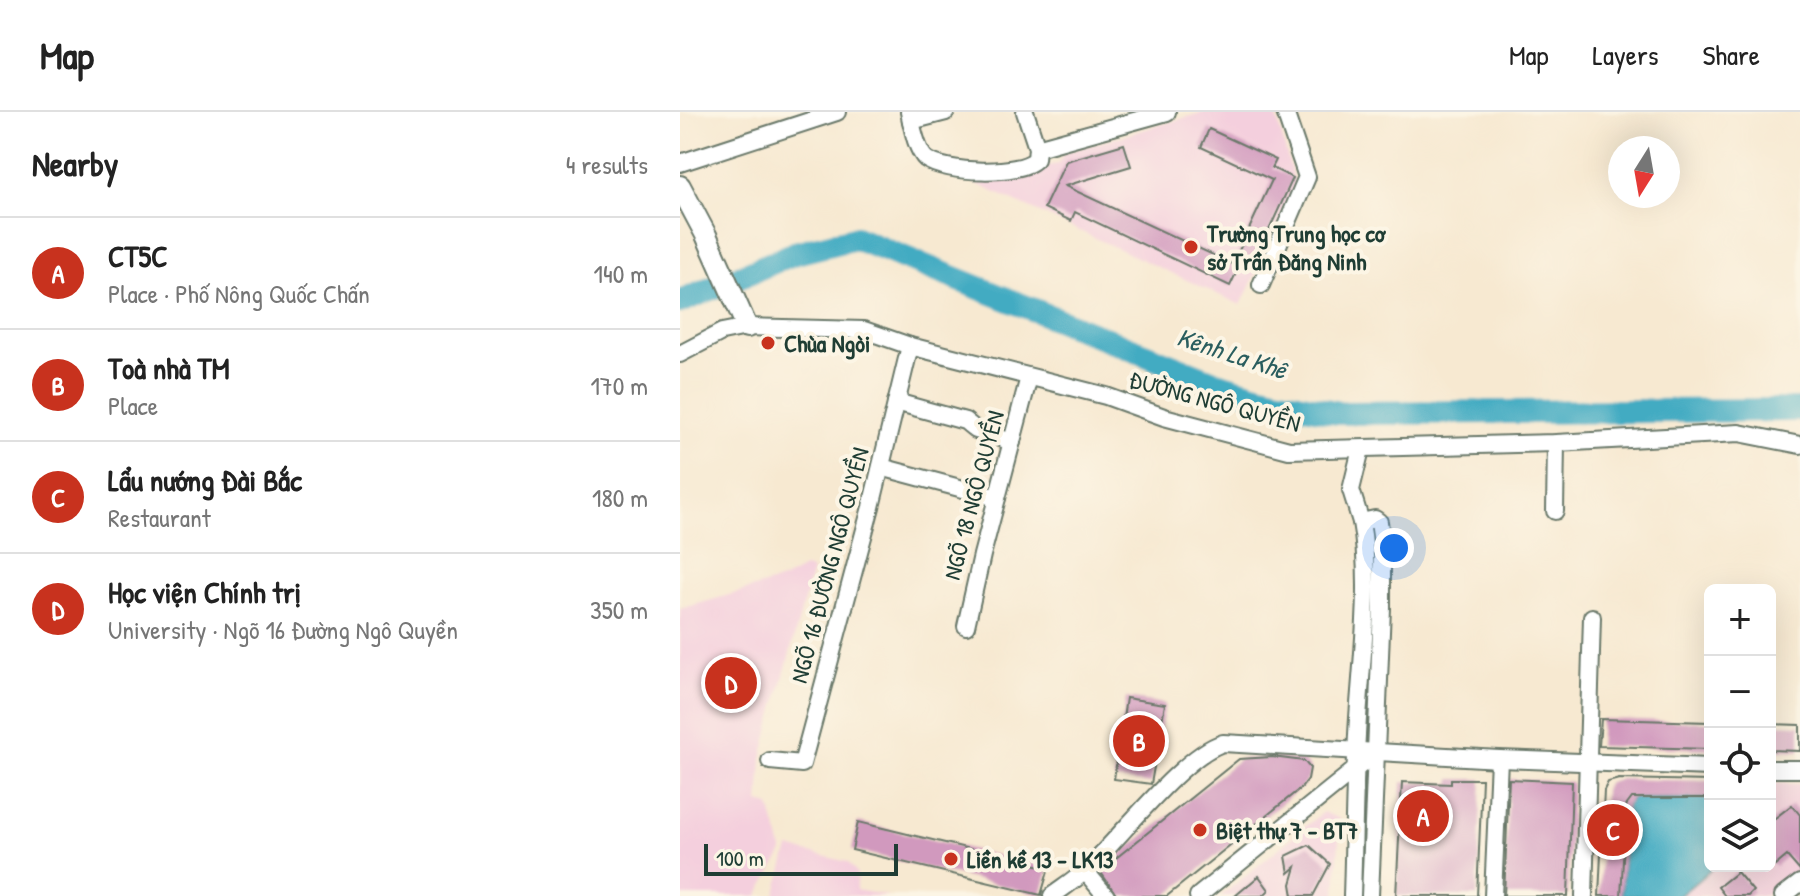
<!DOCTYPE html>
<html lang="en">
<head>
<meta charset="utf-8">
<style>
	:root { --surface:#fff; --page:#f2f2f2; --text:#222; --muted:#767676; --line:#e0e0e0; --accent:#c8321e }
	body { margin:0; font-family:"Patrick Hand",sans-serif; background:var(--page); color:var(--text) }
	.controls { position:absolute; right:24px; bottom:24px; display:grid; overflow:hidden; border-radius:12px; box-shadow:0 8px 32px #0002 }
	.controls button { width:72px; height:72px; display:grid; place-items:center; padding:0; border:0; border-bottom:2px solid var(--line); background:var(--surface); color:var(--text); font:40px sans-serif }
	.compass { position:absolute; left:928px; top:24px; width:72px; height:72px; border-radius:50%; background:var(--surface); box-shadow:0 8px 32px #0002; rotate:191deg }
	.scale { position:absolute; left:24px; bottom:20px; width:194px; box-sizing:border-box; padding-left:8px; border:4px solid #1f3d34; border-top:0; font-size:22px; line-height:28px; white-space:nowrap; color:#1f3d34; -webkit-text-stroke:6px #fcf5e5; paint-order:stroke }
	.you { position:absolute; left:714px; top:436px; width:28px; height:28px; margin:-20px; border:6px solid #fff; border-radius:50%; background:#1a73e8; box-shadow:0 0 0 12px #1a73e833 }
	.badge { display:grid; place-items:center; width:52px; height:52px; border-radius:50%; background:var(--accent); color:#fff; font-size:26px; font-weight:700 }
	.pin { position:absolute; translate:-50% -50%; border:4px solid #fff; box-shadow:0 2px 8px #0006 }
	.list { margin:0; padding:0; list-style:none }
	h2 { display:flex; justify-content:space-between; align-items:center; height:104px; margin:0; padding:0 32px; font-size:34px }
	h2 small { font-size:26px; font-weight:400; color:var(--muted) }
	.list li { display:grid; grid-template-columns:52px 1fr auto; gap:24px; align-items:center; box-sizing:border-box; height:112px; padding:0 32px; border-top:2px solid var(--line) }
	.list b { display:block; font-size:30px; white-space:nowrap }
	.list p { margin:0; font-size:26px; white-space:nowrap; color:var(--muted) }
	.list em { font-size:26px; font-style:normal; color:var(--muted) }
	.icon { flex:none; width:44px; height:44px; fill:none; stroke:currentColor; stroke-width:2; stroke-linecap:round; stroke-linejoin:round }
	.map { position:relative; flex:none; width:1120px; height:784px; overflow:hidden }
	header { display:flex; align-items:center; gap:48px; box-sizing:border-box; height:112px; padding:0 40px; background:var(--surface); border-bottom:2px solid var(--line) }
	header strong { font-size:38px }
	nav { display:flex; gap:44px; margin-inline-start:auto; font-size:28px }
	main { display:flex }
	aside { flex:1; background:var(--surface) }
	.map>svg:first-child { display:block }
	.built { fill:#f4cfdd }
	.water { fill:#42abc2; stroke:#30747b; stroke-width:2 }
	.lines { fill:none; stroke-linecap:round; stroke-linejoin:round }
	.river { stroke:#42abc2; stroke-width:24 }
	.building { fill:#d199be }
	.minor-casing { stroke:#6b796b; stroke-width:20 }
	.major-casing { stroke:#6b796b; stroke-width:24 }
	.minor { stroke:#fff; stroke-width:16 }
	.major { stroke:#fff; stroke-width:20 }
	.poi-dot { fill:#c8321e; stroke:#fcf5e5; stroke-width:3 }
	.labels { text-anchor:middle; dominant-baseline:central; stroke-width:8; stroke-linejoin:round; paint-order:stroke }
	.poi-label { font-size:24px; font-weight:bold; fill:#1f3d34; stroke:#fcf5e5; text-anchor:start }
	.street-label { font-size:24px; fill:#1f3d34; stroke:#fcf5e5 }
	.water-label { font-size:26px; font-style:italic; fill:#2a5e5f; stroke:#fcf5e5 }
</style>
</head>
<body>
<header>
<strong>Map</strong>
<nav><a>Map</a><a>Layers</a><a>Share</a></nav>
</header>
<main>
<aside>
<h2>Nearby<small>4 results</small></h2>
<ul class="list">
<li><span class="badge">A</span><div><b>CT5C</b><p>Place · Phố Nông Quốc Chấn</p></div><em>140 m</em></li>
<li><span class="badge">B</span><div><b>Toà nhà TM</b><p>Place</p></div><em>170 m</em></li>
<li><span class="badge">C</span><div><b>Lẩu nướng Đài Bắc</b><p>Restaurant</p></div><em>180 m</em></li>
<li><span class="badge">D</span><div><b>Học viện Chính trị</b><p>University · Ngõ 16 Đường Ngô Quyền</p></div><em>350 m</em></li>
</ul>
</aside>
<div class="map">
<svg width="1120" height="784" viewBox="0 0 1120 784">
	<rect width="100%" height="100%" fill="#fcf5e5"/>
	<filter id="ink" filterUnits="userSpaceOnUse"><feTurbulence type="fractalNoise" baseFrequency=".0125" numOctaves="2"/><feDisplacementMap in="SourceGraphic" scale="16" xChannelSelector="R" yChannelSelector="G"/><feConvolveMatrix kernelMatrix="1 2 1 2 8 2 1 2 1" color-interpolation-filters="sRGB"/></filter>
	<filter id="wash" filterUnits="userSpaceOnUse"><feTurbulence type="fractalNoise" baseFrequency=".006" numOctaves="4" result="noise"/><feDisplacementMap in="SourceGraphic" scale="32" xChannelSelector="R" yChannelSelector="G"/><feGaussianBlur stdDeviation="1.8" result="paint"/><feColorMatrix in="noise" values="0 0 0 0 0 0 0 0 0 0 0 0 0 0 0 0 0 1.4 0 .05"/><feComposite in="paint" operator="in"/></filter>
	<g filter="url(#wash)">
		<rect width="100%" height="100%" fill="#f7e9d1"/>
		<g class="built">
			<path d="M524 0H595L616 76 561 193 286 67 378 52 384 41Z"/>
			<path d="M124 456 132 458 82 646 79 691 90 694 103 740 78 784H0V497L102 468Z"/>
			<path d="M1090 671 1120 672V757L1084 784H999L1035 754H1090Z"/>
			<path d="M643 700 660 707 656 784H541Z"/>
			<path d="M109 736 168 750 177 762 176 778 209 784H95Z"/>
		</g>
		<path class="water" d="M952 686H1030V754H1035L999 784H941L946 694Z"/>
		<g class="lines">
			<path class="river" d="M0 190 115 141 175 126 536 271 577 283 658 301 1120 298"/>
		</g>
		<g id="blocks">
			<g class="building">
				<path d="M529 17 596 48 592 56 613 66 573 153 556 145 592 68 521 35Z"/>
				<path d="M444 32 451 54 385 74 559 155 550 174 395 100 391 109 364 96 386 49Z"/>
				<path d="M446 586 485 592 471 672 434 667Z"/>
				<path d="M921 607 1030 610V637L919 634Z"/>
				<path d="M1090 612 1120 613V639L1090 638Z"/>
				<path d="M592 645 624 649 630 656 628 667 622 675 487 784H437L420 759 559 647Z"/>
				<path d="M771 667H802L797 784H716L722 670 771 672Z"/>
				<path d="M829 667 892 670 888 784H824Z"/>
				<path d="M939 667 1030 669V686H952L946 694 941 784H919L924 678 928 670Z"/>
				<path d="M1112 693 1120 703V759L1107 744 1095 754 1090 748V710Z"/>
				<path d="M178 710 369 756 361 783 172 738Z"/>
				<path d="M629 733 650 752 633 784H613L611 772 616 755 609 761 606 744Z"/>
				<path d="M1057 760 1073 779 1068 784H1045L1038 775Z"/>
				<path d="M579 764 589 778 583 784H555Z"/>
			</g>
		</g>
	</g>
	<g filter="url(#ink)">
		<use href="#blocks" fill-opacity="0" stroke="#6b796b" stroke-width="2"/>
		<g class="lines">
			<defs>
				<g id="minor">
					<path d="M229 0C232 13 236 38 246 47 265 61 340 64 356 47L357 36 345 0"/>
					<path d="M231 9 266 0"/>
					<path d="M357 36 487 0"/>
					<path d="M0 51 157 0"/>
					<path d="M581 173 627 65 605 0"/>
					<path d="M0 242 42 220 67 215 184 218 230 234 426 284 484 305 609 338 876 331 1059 321 1120 333"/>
					<path d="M216 290 285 309 296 318 332 330"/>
					<path d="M681 337 671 378 681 410"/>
					<path d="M201 355 317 386"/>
					<path d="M875 399 876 331"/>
					<path d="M286 514 302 443 349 265"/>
					<path d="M90 649 122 652 191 395 230 234"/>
					<path d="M1090 657H1120"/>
					<path d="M405 759 426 784"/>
					<path d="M372 784C384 775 397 767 407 757 440 726 503 643 543 631L819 647 1030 655"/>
					<path d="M518 784 682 652"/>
					<path d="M672 784C674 725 674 665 678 606 682 546 692 468 681 410L695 407 699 410 702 431V496L690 784"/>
					<path d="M813 784 819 647"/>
					<path d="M904 784 912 505"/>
					<path d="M1103 784 1120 771"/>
				</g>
				<path id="major" d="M0 74 26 123 67 215"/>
			</defs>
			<use href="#minor" class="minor-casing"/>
			<use href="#major" class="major-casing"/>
			<use href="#minor" class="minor"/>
			<use href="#major" class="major"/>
		</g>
	</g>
	<g class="poi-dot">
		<circle cx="511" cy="135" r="8"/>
		<circle cx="88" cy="231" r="8"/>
		<circle cx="520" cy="718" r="8"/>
		<circle cx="271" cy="747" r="8"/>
	</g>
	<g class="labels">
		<g class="poi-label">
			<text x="527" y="121">Trường Trung học cơ<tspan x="527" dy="28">sở Trần Đăng Ninh</tspan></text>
			<text x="104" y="231">Chùa Ngòi</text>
			<text x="536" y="718">Biệt thự 7 - BT7</text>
			<text x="287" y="747">Liền kề 13 - LK13</text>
		</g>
		<g class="street-label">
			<text transform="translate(535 289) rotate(15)">ĐƯỜNG NGÔ QUYỀN</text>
			<text transform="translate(293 383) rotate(-75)">NGÕ 18 NGÔ QUYỀN</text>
			<text transform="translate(149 453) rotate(-75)">NGÕ 16 ĐƯỜNG NGÔ QUYỀN</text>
		</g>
		<g class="water-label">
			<text transform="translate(552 241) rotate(18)">Kênh La Khê</text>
		</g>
	</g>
</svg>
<div class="controls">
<button>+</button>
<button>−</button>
<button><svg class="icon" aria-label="locate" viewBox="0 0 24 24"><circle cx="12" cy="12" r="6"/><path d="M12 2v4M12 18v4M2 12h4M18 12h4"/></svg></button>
<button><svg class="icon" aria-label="layers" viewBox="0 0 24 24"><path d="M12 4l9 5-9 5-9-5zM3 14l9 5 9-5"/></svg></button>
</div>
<svg class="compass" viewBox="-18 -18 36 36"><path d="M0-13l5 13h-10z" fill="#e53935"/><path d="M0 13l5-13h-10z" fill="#767676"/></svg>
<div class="scale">100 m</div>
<div class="you"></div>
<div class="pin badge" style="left:743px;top:704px">A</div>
<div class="pin badge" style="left:459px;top:629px">B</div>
<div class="pin badge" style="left:933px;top:718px">C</div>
<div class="pin badge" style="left:51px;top:571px">D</div>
</div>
</main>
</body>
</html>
